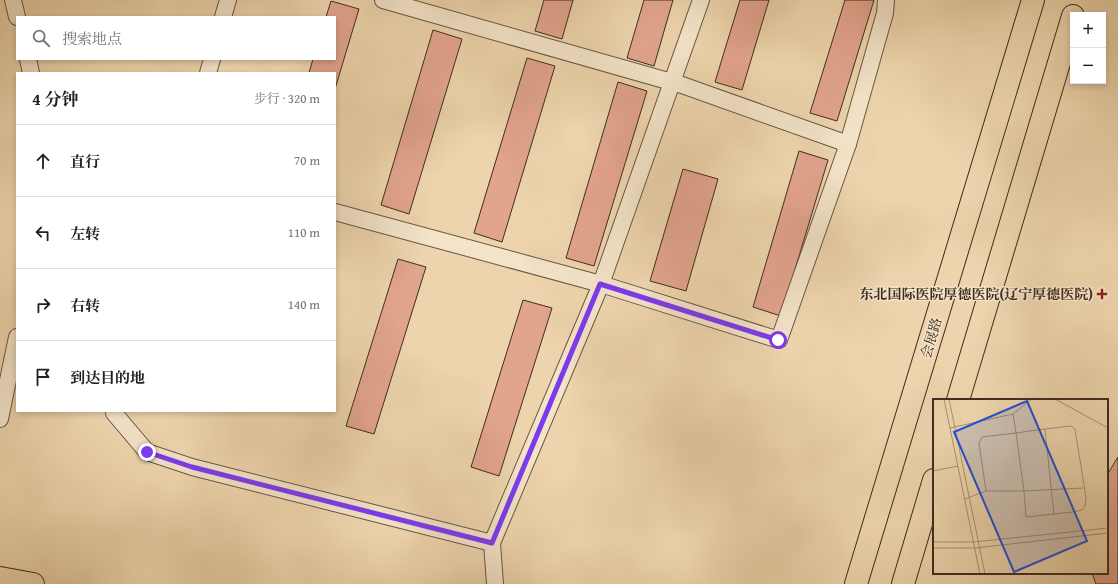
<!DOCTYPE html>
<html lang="zh">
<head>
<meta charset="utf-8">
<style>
	:root { --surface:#fff; --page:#f6f6f6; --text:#202124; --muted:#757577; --line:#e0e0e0 }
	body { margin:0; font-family:"Gentium Book Plus","Noto Serif SC",serif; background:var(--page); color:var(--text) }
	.controls { position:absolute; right:12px; top:12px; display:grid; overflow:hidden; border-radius:0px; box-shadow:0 2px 6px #0003 }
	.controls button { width:36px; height:36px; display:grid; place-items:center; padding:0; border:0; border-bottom:1px solid var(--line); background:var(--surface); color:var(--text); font:20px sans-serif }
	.stop { position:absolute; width:12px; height:12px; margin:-9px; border:3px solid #7c3aed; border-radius:50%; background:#fff }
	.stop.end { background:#7c3aed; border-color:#fff; box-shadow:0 1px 4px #0008 }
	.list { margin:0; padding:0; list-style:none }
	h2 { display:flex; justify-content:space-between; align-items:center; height:52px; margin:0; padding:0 16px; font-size:17px }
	h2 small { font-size:13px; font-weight:400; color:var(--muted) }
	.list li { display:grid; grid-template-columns:26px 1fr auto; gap:12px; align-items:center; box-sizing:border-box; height:72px; padding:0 16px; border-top:1px solid var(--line) }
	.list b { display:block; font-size:15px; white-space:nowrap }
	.list em { font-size:13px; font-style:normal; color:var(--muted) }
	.icon { flex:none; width:22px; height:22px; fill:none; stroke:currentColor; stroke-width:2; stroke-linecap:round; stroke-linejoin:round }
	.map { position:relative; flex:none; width:1118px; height:584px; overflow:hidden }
	.search { position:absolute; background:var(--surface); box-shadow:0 2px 6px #0003; left:16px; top:16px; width:320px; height:44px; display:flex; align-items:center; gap:10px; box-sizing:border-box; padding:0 14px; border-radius:0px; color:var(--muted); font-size:15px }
	.panel { position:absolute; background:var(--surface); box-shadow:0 2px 6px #0003; left:16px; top:72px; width:320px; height:340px; border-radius:0px }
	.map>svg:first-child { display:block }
	.building { fill:#e1a48d; stroke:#3f2c1f }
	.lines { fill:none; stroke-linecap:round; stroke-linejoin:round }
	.street-casing { stroke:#6a5642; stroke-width:18 }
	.primary-casing { stroke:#3f2c1f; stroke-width:24 }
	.street { stroke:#f3e3c9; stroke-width:16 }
	.primary { stroke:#edd4ac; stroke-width:22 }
	.route { stroke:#7c3aed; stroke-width:5 }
	.poi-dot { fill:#8f2418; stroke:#f3e3c9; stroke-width:1.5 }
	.labels { text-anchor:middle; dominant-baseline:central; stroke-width:3; stroke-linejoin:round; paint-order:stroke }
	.poi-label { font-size:14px; font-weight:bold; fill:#3f2c1f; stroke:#f3e3c9; text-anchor:end }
	.street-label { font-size:14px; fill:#3f2c1f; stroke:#f3e3c9 }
	.inset-road { fill:none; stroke:#a79174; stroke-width:1 }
	.view { fill:#1d4ed8; fill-opacity:0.15; stroke:#1d4ed8; stroke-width:2 }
	.inset-edge { fill:none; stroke:#3f2c1f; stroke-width:2 }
</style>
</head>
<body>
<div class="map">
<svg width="1118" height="584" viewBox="0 0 1118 584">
	<rect width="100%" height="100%" fill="#edd4ac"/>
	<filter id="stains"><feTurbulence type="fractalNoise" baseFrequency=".005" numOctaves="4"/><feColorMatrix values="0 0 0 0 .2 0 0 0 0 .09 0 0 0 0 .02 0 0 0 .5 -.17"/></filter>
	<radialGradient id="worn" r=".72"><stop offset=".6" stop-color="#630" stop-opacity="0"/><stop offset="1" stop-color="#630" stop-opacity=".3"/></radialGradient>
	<g class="building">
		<path d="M544 0H573L562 39 535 31Z"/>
		<path d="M644 0H673L654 66 627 58Z"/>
		<path d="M740 0H769L742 90 715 82Z"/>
		<path d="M845 0H874L837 121 810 113Z"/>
		<path d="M331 1 359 9 335 89V73H309L313 59H335V17H326Z"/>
		<path d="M433 30 462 39 409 214 381 205Z"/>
		<path d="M527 58 555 66 502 242 474 233Z"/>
		<path d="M618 82 647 91 594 266 566 258Z"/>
		<path d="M799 151 828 160 781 316 753 307Z"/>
		<path d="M683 169 718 179 686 291 650 281Z"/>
		<path d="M398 259 426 267 374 434 346 426Z"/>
		<path d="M523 300 552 308 499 476 471 467Z"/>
		<path d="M1118 457V584H1096L1092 573H1107V475Z"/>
	</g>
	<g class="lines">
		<defs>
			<g id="street">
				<path d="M13 0 17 17"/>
				<path d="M383 0 682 85 848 144"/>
				<path d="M223 17 228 0"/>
				<path d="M28 59 31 73"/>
				<path d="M208 73 212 59"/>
				<path d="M335 212 601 284 779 340 848 144 885 13 886 0"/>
				<path d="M114 411V413L147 452 192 467 492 543 601 284 701 0"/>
				<path d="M0 419 17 337"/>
				<path d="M492 543 495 584"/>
			</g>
			<g id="primary">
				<path d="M958 400 1073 16"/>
				<path d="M0 578 33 584"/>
				<path d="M856 584 1033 0"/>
				<path d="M903 584 934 480"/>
			</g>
		</defs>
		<use href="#street" class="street-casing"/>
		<use href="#primary" class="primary-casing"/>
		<use href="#street" class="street"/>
		<use href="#primary" class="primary"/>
	</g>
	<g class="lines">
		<path class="route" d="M147 452 192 467 492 543 600 284 778 340"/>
	</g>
	<path class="poi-dot" d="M1100 288h4v4h4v4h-4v4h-4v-4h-4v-4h4z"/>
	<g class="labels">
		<g class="poi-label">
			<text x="1093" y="294">东北国际医院厚德医院(辽宁厚德医院)</text>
		</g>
		<g class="street-label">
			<text transform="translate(931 338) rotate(-73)">会展路</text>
		</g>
	</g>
	<g transform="translate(933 399)">
		<rect width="175" height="175" fill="#edd4ac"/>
		<path class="inset-road" d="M11 0 47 175M16 0 52 175M122 0 175 29M80 15 83 34 91 92 93 118 140 113 149 111 152 107 153 99 142 30 138 27 112 30 83 34 49 38 46 44 53 92H91L150 89M17 29 80 15 99 0M112 30 121 116M0 72 25 67M32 100 53 92M0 143H41L175 129M0 149H42L175 134"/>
		<path class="view" d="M94 2 154 142 81 173 21 33Z"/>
		<rect width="175" height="175" class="inset-edge"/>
	</g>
	<rect width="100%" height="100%" filter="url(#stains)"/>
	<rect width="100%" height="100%" fill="url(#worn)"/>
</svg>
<div class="controls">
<button>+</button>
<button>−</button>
</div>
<div class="stop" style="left:778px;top:340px"></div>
<div class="stop end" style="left:147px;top:452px"></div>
<div class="search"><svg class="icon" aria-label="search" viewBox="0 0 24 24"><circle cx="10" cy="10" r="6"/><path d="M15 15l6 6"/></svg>搜索地点</div>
<section class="panel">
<h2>4 分钟<small>步行 · 320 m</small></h2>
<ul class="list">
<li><svg class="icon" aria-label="ahead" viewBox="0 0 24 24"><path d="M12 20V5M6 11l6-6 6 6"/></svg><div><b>直行</b></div><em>70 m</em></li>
<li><svg class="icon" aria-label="left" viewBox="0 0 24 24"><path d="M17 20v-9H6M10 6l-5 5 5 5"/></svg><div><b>左转</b></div><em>110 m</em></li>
<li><svg class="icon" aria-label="right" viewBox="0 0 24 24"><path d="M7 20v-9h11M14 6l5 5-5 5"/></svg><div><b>右转</b></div><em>140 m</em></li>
<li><svg class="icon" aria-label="arrive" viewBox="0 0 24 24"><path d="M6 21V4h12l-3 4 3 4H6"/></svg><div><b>到达目的地</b></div></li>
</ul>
</section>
</div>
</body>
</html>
